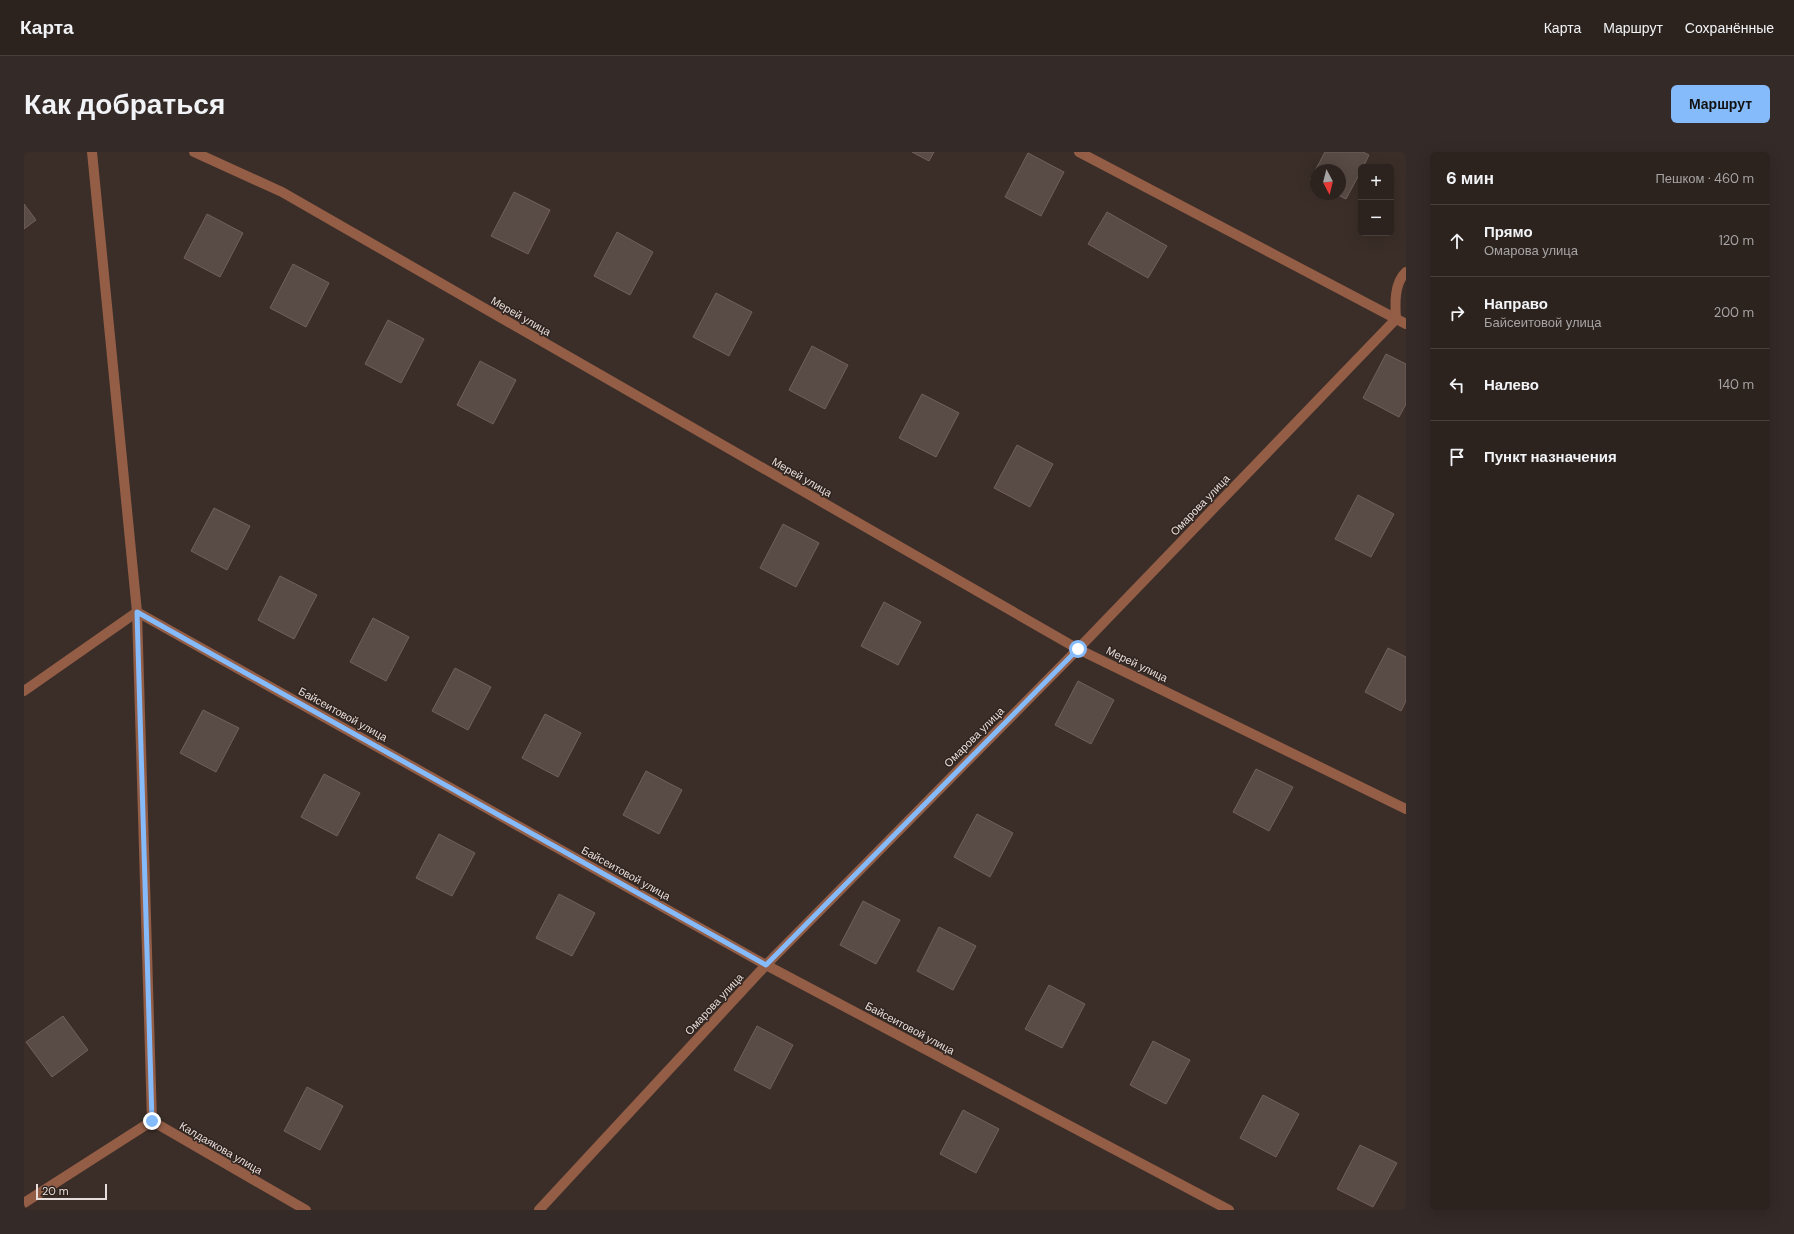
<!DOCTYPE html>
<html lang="ru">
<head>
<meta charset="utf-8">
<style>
	:root { --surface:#2c221e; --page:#342a27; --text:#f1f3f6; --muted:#a6a4a4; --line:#483f3c; --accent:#86bbfb }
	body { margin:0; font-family:"DM Sans",sans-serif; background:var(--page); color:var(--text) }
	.controls { position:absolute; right:12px; top:12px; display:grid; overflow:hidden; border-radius:6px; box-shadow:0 4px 16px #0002 }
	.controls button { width:36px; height:36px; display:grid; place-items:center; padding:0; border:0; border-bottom:1px solid var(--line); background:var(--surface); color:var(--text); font:20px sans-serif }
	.compass { position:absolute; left:1286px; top:12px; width:36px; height:36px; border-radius:50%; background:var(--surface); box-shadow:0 4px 16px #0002; rotate:173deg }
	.scale { position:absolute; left:12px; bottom:10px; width:71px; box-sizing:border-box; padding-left:4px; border:2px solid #e7dedb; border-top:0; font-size:11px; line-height:14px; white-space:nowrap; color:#e7dedb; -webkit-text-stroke:3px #31241f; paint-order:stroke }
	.stop { position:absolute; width:12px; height:12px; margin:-9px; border:3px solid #86bbfb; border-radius:50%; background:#fff }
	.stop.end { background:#86bbfb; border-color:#fff; box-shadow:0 1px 4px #0008 }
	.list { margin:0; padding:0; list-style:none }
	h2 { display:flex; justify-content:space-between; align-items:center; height:52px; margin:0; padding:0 16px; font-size:17px }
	h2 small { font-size:13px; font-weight:400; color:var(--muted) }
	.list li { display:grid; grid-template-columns:26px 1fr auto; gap:12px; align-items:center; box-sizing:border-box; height:72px; padding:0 16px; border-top:1px solid var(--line) }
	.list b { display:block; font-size:15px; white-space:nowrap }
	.list p { margin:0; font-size:13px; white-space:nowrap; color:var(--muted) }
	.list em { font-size:13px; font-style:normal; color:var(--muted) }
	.icon { flex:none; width:22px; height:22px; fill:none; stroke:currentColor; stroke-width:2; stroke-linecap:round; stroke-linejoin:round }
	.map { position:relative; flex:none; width:1382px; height:1058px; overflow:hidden; border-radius:6px }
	header { display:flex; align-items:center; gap:24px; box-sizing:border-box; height:56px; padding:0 20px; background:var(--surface); border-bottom:1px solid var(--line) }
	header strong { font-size:19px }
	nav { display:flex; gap:22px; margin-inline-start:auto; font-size:14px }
	.intro { display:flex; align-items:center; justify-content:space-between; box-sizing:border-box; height:96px; padding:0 24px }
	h1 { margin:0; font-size:28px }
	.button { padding:10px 18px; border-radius:6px; background:var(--accent); color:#111; font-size:14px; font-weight:700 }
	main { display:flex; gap:24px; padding:0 24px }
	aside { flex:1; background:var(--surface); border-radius:6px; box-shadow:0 4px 16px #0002 }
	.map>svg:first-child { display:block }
	.building { fill:#594b45; stroke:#70615b }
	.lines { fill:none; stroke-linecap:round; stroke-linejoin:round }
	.minor { stroke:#935d46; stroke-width:10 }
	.route { stroke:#86bbfb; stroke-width:5 }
	.labels { text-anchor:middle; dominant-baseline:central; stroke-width:3; stroke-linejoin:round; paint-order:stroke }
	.street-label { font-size:11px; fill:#e7dedb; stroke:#31241f }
</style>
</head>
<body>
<header>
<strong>Карта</strong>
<nav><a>Карта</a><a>Маршрут</a><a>Сохранённые</a></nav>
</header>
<div class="intro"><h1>Как добраться</h1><a class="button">Маршрут</a></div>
<main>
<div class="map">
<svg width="1382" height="1058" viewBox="0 0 1382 1058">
	<rect width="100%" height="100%" fill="#3b2e28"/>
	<g class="building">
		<path d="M888 0H910L905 9Z"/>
		<path d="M1301 0H1339L1345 3 1339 15H1337V19L1322 47 1312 42H1316V18H1292V32L1286 28Z"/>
		<path d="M1004 1 1040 20 1017 64 981 45Z"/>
		<path d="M490 40 526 58 504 102 467 84Z"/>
		<path d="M0 52 12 68 0 77Z"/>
		<path d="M1083 60 1143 94 1124 126 1064 92Z"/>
		<path d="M183 62 219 81 196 125 160 106Z"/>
		<path d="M593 80 629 100 606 143 570 124Z"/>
		<path d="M269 112 305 131 282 175 246 156Z"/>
		<path d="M692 141 728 160 705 204 669 185Z"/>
		<path d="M364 168 400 187 377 231 341 212Z"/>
		<path d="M788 194 824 213 801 257 765 238Z"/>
		<path d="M1362 202 1382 212V252L1375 265 1339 246Z"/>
		<path d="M456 209 492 228 469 272 433 253Z"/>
		<path d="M898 242 935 261 912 305 875 286Z"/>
		<path d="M993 293 1029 312 1006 355 970 336Z"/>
		<path d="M1334 343 1370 362 1347 405 1311 387Z"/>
		<path d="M190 356 226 374 203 418 167 399Z"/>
		<path d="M759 372 795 391 772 435 736 416Z"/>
		<path d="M256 424 293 443 270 487 234 468Z"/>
		<path d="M860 450 897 470 874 513 837 494Z"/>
		<path d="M349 466 385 485 362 529 326 510Z"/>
		<path d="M1364 496 1382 505V549L1377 559 1341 540Z"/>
		<path d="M431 516 467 535 444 578 408 559Z"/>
		<path d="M1054 529 1090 548 1067 592 1031 573Z"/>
		<path d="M179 558 215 576 192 620 156 601Z"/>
		<path d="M521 562 557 581 534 625 498 606Z"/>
		<path d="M1232 617 1269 635 1245 679 1209 660Z"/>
		<path d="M622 619 658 638 635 682 599 663Z"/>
		<path d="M300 622 336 641 313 684 277 665Z"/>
		<path d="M953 662 989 681 966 725 930 705Z"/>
		<path d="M415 682 451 701 428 744 392 726Z"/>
		<path d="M535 742 571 761 548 804 512 786Z"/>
		<path d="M839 749 876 768 852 812 816 793Z"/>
		<path d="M915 775 952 794 929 838 893 819Z"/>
		<path d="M1025 833 1061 852 1038 896 1001 877Z"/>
		<path d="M39 864 64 898 28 925 2 890Z"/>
		<path d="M733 874 769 893 746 937 710 918Z"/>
		<path d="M1129 889 1166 908 1142 952 1106 933Z"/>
		<path d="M283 935 319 954 296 998 260 979Z"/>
		<path d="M1239 943 1275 962 1252 1005 1216 986Z"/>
		<path d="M939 958 975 977 952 1021 916 1002Z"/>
		<path d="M1336 993 1373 1011 1349 1055 1313 1037Z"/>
	</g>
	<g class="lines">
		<g class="minor">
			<path d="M68 0 113 460 128 969"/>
			<path d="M170 0 258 40 1054 497 1382 657"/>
			<path d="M1055 0 1382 172"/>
			<path d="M0 539 113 460 742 813 1205 1058"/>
			<path d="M0 1051 128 969 282 1058"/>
			<path d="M515 1058 742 813 1054 497 1372 167C1371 152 1370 131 1382 120"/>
		</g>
	</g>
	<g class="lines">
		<path class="route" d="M128 969 113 460 742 813 1054 497"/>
	</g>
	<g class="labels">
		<g class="street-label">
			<text transform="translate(497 164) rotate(30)">Мерей улица</text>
			<text transform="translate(778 325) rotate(30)">Мерей улица</text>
			<text transform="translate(1176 353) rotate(-46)">Омарова улица</text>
			<text transform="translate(1113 512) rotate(26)">Мерей улица</text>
			<text transform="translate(319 562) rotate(29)">Байсеитовой улица</text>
			<text transform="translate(950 585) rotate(-45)">Омарова улица</text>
			<text transform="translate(602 721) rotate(29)">Байсеитовой улица</text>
			<text transform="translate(690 852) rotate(-47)">Омарова улица</text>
			<text transform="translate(886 876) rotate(28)">Байсеитовой улица</text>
			<text transform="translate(197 996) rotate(30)">Калдаякова улица</text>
		</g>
	</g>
</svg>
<div class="controls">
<button>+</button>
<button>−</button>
</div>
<svg class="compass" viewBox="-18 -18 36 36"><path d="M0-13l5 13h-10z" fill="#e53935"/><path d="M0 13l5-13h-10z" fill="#a6a4a4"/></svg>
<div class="scale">20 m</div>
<div class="stop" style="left:1054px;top:497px"></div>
<div class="stop end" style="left:128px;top:969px"></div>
</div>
<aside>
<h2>6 мин<small>Пешком · 460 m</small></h2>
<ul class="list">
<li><svg class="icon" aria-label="ahead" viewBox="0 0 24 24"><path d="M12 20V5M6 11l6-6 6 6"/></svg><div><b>Прямо</b><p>Омарова улица</p></div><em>120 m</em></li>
<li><svg class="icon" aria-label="right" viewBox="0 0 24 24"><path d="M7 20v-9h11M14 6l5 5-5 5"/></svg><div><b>Направо</b><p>Байсеитовой улица</p></div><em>200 m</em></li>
<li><svg class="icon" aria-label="left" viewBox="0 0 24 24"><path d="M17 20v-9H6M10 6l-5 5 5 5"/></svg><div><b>Налево</b></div><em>140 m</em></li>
<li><svg class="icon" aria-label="arrive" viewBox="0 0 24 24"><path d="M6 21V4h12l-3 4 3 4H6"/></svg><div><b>Пункт назначения</b></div></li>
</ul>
</aside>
</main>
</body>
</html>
